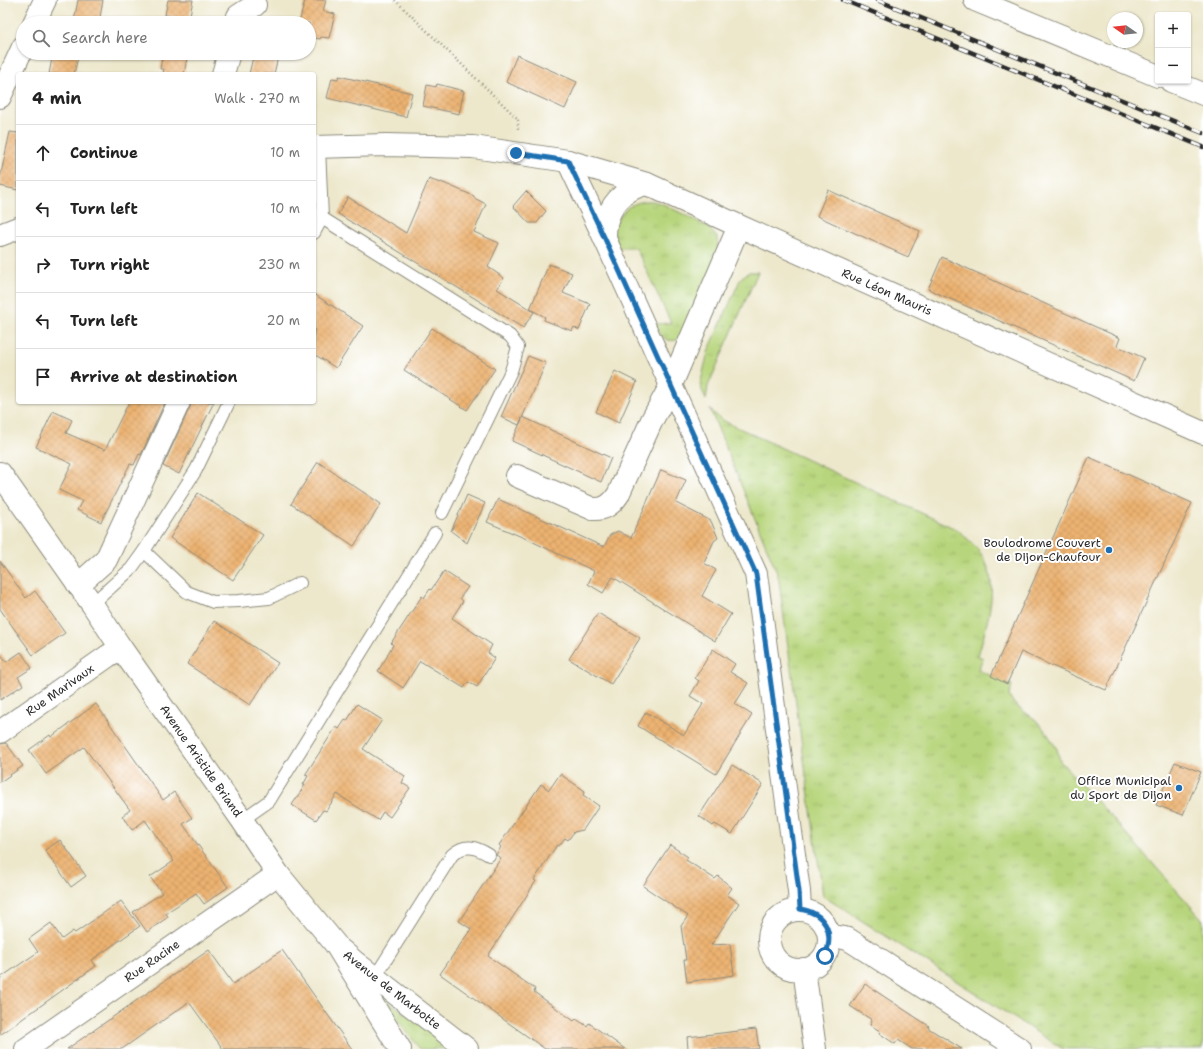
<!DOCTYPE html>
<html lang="en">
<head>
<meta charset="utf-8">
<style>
	:root { --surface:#fff; --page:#f2f2f2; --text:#222; --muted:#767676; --line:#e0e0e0 }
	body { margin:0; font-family:"Shantell Sans",sans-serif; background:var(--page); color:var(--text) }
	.controls { position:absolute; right:12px; top:12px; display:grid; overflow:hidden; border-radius:4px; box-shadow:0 1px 3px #0004 }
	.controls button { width:36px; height:36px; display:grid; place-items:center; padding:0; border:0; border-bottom:1px solid var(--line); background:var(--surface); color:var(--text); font:20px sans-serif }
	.compass { position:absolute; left:1107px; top:12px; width:36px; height:36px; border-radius:50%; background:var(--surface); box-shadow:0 1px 3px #0004; rotate:284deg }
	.stop { position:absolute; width:12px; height:12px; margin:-9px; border:3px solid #1f6fb2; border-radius:50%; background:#fff }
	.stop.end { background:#1f6fb2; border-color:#fff; box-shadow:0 1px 4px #0008 }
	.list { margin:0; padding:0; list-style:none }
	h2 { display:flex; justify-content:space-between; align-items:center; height:52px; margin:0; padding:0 16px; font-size:17px }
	h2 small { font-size:13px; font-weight:400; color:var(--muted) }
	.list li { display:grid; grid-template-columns:26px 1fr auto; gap:12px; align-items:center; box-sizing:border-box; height:56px; padding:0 16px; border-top:1px solid var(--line) }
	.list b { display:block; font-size:15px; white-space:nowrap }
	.list em { font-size:13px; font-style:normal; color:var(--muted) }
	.icon { flex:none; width:22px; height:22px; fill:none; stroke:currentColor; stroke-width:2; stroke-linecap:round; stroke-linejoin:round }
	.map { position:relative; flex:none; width:1203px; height:1049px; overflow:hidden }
	.search { position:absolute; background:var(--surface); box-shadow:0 1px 3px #0004; left:16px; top:16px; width:300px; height:44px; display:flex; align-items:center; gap:10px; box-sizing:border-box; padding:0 14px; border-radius:22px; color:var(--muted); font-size:15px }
	.panel { position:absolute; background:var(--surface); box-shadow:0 1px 3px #0004; left:16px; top:72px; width:300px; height:332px; border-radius:4px }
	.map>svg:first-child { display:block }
	.grass { fill:url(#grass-tufts); stroke:#718054 }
	.building { fill:url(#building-cross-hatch) }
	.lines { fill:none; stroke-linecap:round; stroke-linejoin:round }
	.service-casing { stroke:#8c8a7c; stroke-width:14 }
	.minor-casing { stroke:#8c8a7c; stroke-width:24 }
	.tertiary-casing { stroke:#8c8a7c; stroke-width:24 }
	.secondary-casing { stroke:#8c8a7c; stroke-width:24 }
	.path { stroke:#8c8a7c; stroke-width:2.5; stroke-dasharray:1 3; stroke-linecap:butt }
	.service { stroke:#fff; stroke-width:12 }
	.minor { stroke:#fff; stroke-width:22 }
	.tertiary { stroke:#fff; stroke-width:22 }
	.secondary { stroke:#fff; stroke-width:22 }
	.rail-casing { stroke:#2b2b2b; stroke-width:4.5 }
	.rail { stroke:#fff; stroke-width:3; stroke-dasharray:9; stroke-linecap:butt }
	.route { stroke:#1f6fb2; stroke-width:5 }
	.poi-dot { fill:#1f6fb2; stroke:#fff; stroke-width:1.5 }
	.labels { text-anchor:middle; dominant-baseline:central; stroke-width:4; stroke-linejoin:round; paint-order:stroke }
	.street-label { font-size:12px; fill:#2b2b2b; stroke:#fff }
	.poi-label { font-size:12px; fill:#2b2b2b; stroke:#fff; text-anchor:end }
</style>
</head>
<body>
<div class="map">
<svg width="1203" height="1049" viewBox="0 0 1203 1049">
	<defs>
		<pattern id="grass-tufts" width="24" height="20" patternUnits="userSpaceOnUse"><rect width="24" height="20" fill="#b7d57c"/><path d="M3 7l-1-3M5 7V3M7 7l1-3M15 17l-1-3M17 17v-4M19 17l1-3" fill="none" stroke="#9eb76b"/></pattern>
		<pattern id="building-cross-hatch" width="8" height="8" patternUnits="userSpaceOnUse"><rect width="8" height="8" fill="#ecb271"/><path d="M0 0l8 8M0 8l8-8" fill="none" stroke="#cb9962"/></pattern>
	</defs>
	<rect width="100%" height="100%" fill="#fff"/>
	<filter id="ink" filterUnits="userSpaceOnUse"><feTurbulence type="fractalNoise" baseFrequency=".025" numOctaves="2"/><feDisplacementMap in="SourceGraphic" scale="8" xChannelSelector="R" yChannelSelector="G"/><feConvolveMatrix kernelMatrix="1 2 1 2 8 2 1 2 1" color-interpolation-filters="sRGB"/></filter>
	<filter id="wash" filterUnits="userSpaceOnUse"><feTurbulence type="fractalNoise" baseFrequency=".012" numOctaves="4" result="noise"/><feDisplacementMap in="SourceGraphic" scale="16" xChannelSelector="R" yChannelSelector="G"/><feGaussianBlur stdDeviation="0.9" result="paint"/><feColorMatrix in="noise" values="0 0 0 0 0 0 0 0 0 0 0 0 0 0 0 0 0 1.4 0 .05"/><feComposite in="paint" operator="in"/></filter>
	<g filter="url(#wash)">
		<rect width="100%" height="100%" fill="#ede8cc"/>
		<g class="grass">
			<path d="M645 201H653L663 204 701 223 708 227 717 237 719 256 680 339C666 344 659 336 653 324L671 323 636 248H618L613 230C622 213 624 205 645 201Z"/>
			<path d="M749 272H758L708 386 706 400 700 385 708 352 740 280 742 277Z"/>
			<path d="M710 409 718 417 726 422 958 530C966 538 977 546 983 557 1001 587 986 625 978 656L983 658 978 670 1012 685 1009 696 1015 705 1036 720 1047 733 1057 749 1060 761 1106 811 1203 920V1049H1063L823 896 778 575Z"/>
			<path d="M381 996 455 1049H420L385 1004Z"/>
		</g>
		<g id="blocks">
			<g class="building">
				<path d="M78 0H103L99 23H84L74 21Z"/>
				<path d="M168 0H193L189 20 165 15Z"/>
				<path d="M305 0H326L323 11 335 14 329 38 321 37 320 39 309 37V23H299Z"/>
				<path d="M53 53H79L74 74H49Z"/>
				<path d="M163 53H188L184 74H163L164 69H160Z"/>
				<path d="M254 53H279L274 74H249Z"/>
				<path d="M517 55 577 82 565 109 506 82Z"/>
				<path d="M339 76 412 93 406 117 327 98 332 78 338 79Z"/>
				<path d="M437 84 464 91 459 114 423 106 427 85 436 87Z"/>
				<path d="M10 132 18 133V190L0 186V178Z"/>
				<path d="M429 179 440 183 441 182 474 196V198L486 204 474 232 499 243 488 267 504 278 497 289 534 312 523 328 338 214 348 197 406 233Z"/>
				<path d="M828 190 920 231 908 257 817 216Z"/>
				<path d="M526 191 546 211 537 223H529L513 206Z"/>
				<path d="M942 257 1120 338 1117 346 1144 358 1134 381 928 289Z"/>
				<path d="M549 264 572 273 563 293 590 304 579 330 574 327 572 331 544 320 545 317 530 309Z"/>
				<path d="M314 294 363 326 336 368 314 354Z"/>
				<path d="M432 328 495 369 467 410 404 370Z"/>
				<path d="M528 356 546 363 519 425 501 417Z"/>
				<path d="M615 371 637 382 619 423 596 412Z"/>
				<path d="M129 402H165L141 455 139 454 134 465 130 464 101 522 77 510 82 501 59 490 72 464 36 447 53 411 72 420 66 433 105 450Z"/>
				<path d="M191 402H214L179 474 163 466 190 407Z"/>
				<path d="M523 417 611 458 601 482 512 441Z"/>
				<path d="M1089 457 1192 503 1106 690 1021 652 1007 684 991 676Z"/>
				<path d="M318 462 381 504 354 546 291 504Z"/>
				<path d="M661 470 686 480 676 503 711 521 718 538 714 541 704 563 716 570 702 596 731 614 715 641 613 577 603 593 588 584 594 571 529 540 487 522 498 499 604 547 610 535 618 531 631 538Z"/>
				<path d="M198 493 263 535 233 580 170 538Z"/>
				<path d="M467 495 485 503 467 543 451 531Z"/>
				<path d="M0 561 26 598 35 591 65 633 33 655 0 609Z"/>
				<path d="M444 571 468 587 460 598 463 601 452 618 492 645 488 653 495 658 477 687 468 682 464 688 420 661 403 688 378 671 388 655H387L393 645 391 643 422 596 424 598 430 589 431 590Z"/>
				<path d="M598 613 640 638 611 684 569 659Z"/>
				<path d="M214 621 278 663 250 705 187 664Z"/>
				<path d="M713 649 735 664 730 672 748 683 735 704 752 715 716 774 638 726 646 712 684 735 703 704 690 696 699 681 695 678Z"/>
				<path d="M21 652 32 668 18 677 23 685 0 700V653L6 662Z"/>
				<path d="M96 704 163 800 174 792 192 818 183 824 228 887 204 904 196 893 166 913 168 917 147 932 133 912 162 893 150 877 174 861 145 820 132 830 122 816 130 810 84 747 46 774 29 750 50 735 51 737Z"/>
				<path d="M357 704 382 720 363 749 405 776 402 783 410 788 390 817 383 812 378 820 337 794 326 811 323 810 316 820 292 805 305 785H303L308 776 305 775 336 727 339 729 345 720 347 721Z"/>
				<path d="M6 743 23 766 0 782V744Z"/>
				<path d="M1175 762 1201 772 1183 815 1156 805Z"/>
				<path d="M732 765 763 784 732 834 715 824 713 826 699 816Z"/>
				<path d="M560 774 585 791 583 795 599 806 583 830 574 832 568 840 565 838 559 846 557 845 534 880 536 881 488 956 535 989 534 992 574 1021 576 1019 587 1026 589 1023 625 1049H545L440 974 471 929 459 921 501 858 496 855 501 847 499 845 541 784 549 790Z"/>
				<path d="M60 840 86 876 71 887 45 850Z"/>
				<path d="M670 845 688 857 686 860 715 879 718 876 732 888 727 895 739 903 711 945 730 944 734 975 687 982 684 960H686L681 926 688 916 643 886Z"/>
				<path d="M121 901 140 926 92 960 96 966 0 1035V978L38 952 29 939 51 923 62 939 73 931 75 933Z"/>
				<path d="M209 950 233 984 282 950 352 1049H223L189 1002 122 1049H67Z"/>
				<path d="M865 984 929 1026 928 1028 962 1049H912L898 1040 895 1044 879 1033 880 1031 870 1025 872 1020 850 1006Z"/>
				<path d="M756 1029 759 1049H688L687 1037Z"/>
			</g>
		</g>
	</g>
	<g filter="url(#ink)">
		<use href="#blocks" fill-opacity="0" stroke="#8c8a7c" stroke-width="1"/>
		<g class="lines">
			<defs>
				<g id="service">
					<path d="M322 218 510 336 518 347 511 371 442 513"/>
					<path d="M314 233 322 218 319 147"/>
					<path d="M144 551 187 592 213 602 239 601 269 598 300 583"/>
					<path d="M92 604 131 569 144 551 196 470 229 402"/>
					<path d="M242 820 269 801 435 533"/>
					<path d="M375 977 452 855C465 843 476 847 489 855"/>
				</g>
				<g id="minor">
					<path d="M975 0 1158 76"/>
					<path d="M34 23 45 0"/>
					<path d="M236 23 238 16 255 5"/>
					<path d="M223 74 229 53"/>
					<path d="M1171 81 1203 94"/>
					<path d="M0 97 23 47"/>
					<path d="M568 161 605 239 756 574 799 891 800 909"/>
					<path d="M605 239C605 231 605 224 608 217 614 199 630 187 647 184"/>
					<path d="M517 476 593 509C605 510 612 504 618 495L652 420 671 385 739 226"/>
					<path d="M78 585 106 560 179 402"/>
					<path d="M0 732 108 656 121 648"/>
					<circle cx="799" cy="940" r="30"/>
					<path d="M829 938 839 937 848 939 1020 1049"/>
					<path d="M804 969 815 1049"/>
					<path d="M26 1049 278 874"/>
				</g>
				<path id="tertiary" d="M341 950 356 963 467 1049"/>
				<g id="secondary">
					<path d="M314 147 386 145 473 147 568 161 647 184 739 226 1203 433"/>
					<path d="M0 235 18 228"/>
					<path d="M0 473 92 604 121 648 242 820 278 874 336 945 400 1049"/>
				</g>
			</defs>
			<use href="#service" class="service-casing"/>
			<use href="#minor" class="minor-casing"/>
			<use href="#tertiary" class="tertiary-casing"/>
			<use href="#secondary" class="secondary-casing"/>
			<path class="path" d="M395 0 518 119V131"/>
			<use href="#service" class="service"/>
			<use href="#minor" class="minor"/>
			<use href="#tertiary" class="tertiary"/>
			<use href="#secondary" class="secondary"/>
			<defs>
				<g id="rail">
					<path d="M843 0 1203 147"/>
					<path d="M877 0 1203 133"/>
				</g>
			</defs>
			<use href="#rail" class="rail-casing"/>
			<use href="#rail" class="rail"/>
		</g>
	</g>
	<g class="lines" filter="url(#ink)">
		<path class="route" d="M516 153 568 161 605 239 756 574 799 891 800 909C825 913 835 932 825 956"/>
	</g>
	<g class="poi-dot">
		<circle cx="1109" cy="550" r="4"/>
		<circle cx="1179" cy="788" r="4"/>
	</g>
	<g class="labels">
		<g class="street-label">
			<text transform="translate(887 292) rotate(24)">Rue Léon Mauris</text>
			<text transform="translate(60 690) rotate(-35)">Rue Marivaux</text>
			<text transform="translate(201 761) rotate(55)">Avenue Aristide Briand</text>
			<text transform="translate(152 961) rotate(-35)">Rue Racine</text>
			<text transform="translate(392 990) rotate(38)">Avenue de Marbotte</text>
		</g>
		<g class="poi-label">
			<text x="1101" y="543">Boulodrome Couvert<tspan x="1101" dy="14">de Dijon-Chaufour</tspan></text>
			<text x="1171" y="781">Office Municipal<tspan x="1171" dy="14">du Sport de Dijon</tspan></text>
		</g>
	</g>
</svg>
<div class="controls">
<button>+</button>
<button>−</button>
</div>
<svg class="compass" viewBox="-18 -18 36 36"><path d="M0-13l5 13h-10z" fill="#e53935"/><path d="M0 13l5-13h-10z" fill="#767676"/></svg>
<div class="stop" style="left:825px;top:956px"></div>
<div class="stop end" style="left:516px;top:153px"></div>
<div class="search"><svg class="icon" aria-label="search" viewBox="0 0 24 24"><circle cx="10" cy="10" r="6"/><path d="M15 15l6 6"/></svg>Search here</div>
<section class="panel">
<h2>4 min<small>Walk · 270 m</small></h2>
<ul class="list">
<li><svg class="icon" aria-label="ahead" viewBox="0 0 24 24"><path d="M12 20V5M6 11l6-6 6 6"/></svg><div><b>Continue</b></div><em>10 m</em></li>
<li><svg class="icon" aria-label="left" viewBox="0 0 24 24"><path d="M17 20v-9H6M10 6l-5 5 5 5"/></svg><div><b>Turn left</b></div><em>10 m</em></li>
<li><svg class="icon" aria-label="right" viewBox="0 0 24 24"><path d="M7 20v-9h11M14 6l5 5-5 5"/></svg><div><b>Turn right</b></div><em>230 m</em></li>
<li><svg class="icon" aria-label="left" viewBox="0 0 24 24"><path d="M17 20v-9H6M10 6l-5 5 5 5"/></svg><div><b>Turn left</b></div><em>20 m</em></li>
<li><svg class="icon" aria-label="arrive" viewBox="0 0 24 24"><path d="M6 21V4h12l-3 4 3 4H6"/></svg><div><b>Arrive at destination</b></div></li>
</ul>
</section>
</div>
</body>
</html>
